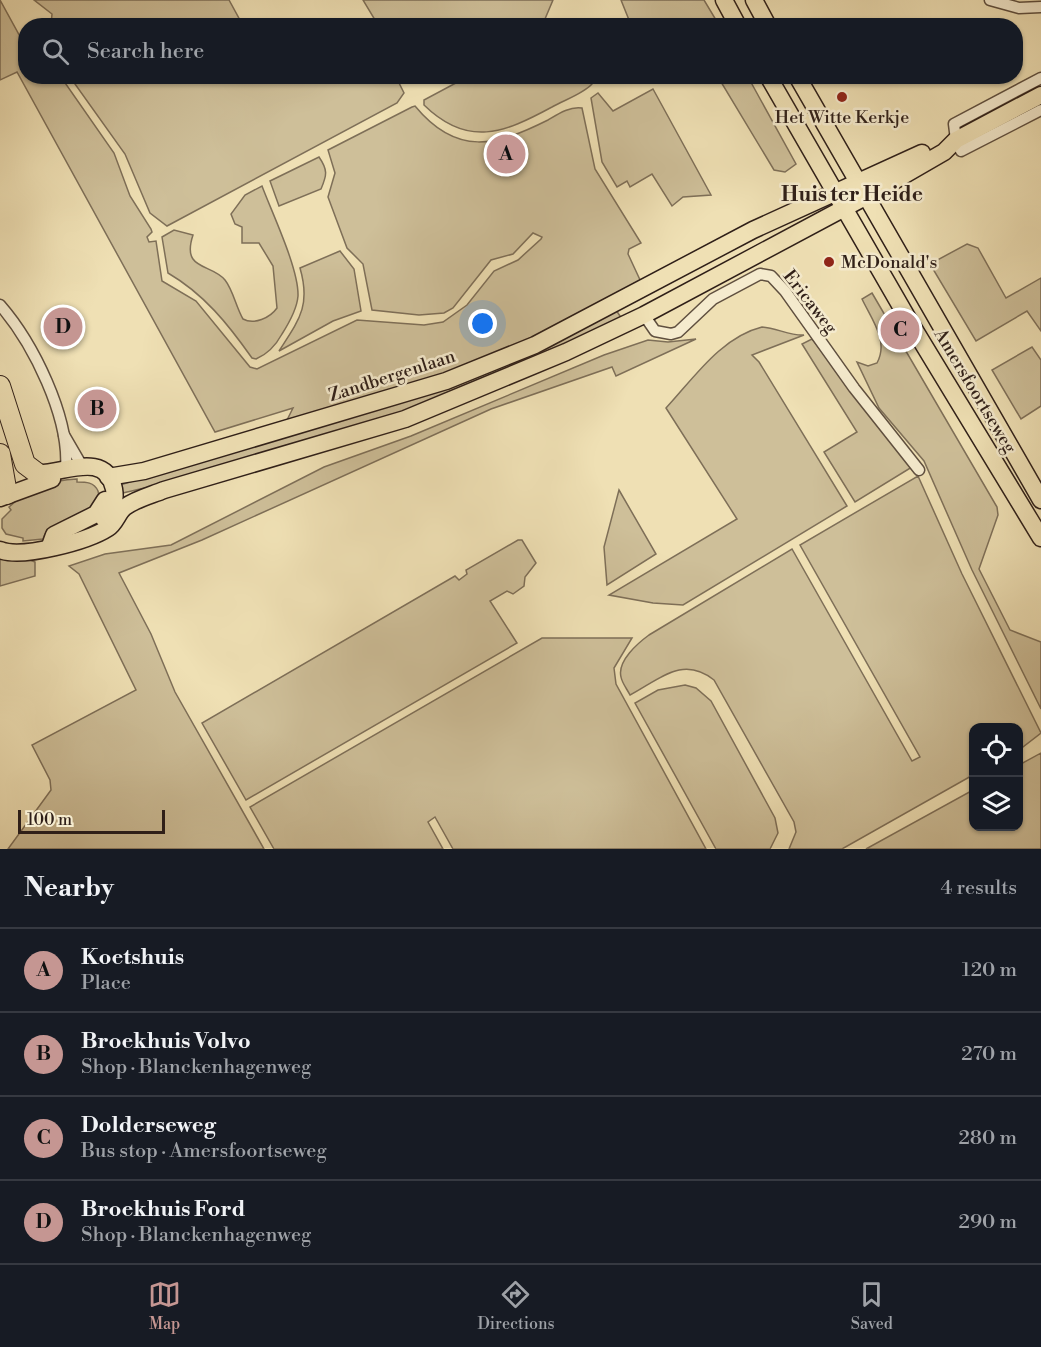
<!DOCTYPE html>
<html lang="en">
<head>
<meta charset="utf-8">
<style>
	:root { --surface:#171b24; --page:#20242c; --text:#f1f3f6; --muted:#9ea1a6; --line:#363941; --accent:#c59692 }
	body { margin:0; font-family:"Libre Bodoni",serif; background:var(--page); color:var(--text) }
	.controls { position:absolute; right:18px; bottom:18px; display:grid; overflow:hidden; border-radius:12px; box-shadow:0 2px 4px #0004 }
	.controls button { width:54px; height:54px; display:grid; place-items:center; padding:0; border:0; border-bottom:2px solid var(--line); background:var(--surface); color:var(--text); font:30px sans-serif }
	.scale { position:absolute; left:18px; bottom:15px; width:147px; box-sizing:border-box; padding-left:6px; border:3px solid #2f1f18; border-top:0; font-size:16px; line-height:21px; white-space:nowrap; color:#2f1f18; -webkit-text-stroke:4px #f5ebce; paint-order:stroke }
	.you { position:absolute; left:483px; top:324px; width:21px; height:21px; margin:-15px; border:4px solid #fff; border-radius:50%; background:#1a73e8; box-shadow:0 0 0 9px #1a73e833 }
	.badge { display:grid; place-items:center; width:39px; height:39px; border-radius:50%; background:var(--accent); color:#111; font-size:20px; font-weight:700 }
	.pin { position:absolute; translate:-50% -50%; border:3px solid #fff; box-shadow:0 2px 6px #0006 }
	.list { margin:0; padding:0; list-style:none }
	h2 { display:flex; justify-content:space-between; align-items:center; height:78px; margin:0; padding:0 24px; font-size:26px }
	h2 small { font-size:20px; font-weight:400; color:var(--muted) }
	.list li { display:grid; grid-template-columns:39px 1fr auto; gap:18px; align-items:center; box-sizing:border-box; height:84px; padding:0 24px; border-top:2px solid var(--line) }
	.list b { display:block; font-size:22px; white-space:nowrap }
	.list p { margin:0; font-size:20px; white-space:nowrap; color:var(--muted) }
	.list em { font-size:20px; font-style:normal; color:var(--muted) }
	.icon { flex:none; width:33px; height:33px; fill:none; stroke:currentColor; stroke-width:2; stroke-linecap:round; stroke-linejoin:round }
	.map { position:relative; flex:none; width:1041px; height:849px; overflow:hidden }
	.search { position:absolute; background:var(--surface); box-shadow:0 2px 4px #0004; left:18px; right:18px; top:18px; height:66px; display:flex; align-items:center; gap:15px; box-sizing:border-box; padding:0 21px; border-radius:24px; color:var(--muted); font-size:22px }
	.sheet { height:414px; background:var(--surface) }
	nav { display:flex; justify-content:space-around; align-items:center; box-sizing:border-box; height:84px; border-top:2px solid var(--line); background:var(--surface); font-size:16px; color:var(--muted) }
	nav a { display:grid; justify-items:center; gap:3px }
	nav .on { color:var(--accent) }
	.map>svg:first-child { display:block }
	.green { fill:#cebf99; stroke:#7e6f58; stroke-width:1.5 }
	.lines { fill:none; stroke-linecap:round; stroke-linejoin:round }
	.minor-casing { stroke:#5f4f3f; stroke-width:13 }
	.primary-casing { stroke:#2f1f18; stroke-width:19 }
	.motorway-casing { stroke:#2f1f18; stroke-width:22 }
	.minor { stroke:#f5ebce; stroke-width:10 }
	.primary { stroke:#efe0b4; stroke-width:16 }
	.motorway { stroke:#efe0b4; stroke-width:20 }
	.poi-dot { fill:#8f2418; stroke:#f5ebce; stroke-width:2 }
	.labels { text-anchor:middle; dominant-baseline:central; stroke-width:5; stroke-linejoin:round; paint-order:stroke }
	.poi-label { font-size:18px; fill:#2f1f18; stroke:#f5ebce }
	.street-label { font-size:18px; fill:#2f1f18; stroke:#f5ebce }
	.quarter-label { font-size:21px; font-weight:bold; fill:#2f1f18; stroke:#f5ebce }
</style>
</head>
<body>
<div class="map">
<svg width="1041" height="849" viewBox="0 0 1041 849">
	<rect width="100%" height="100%" fill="#efe0b4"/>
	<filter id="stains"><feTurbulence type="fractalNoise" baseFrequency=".00333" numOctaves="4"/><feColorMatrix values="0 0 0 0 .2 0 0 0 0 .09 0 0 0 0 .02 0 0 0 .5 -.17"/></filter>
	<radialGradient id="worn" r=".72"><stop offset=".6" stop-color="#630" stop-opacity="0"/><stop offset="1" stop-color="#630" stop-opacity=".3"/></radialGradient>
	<g class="green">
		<path d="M0 0 22 40 25 39 26 76 61 77 114 153 130 196 151 229 152 232 147 237 149 242 156 241 162 281 196 301 250 367 257 369 357 320 424 325 443 322 467 305 494 271 518 260 541 239 542 237 533 233 513 254 491 260 453 308 444 313 419 315 372 310 363 264 347 248 328 197 335 173 328 150 412 107 415 106C457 157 496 146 548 120 558 114 570 106 582 108L595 169 641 243 629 249 628 254 641 282 638 289 513 346 417 385 285 424 293 408 215 432 17 72 0 80Z"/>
		<path d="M34 0H229L240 20 260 25H51L52 14Z"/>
		<path d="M363 0H553L542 26 378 25Z"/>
		<path d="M621 0H704L719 25H620L629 20Z"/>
		<path d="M70 77H396L404 93 397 103 167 226 150 213 125 154Z"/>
		<path d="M467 77H588L592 84C583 94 564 100 552 107 504 133 468 148 424 105V100Z"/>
		<path d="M718 77H748L796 164 785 172 774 170Z"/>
		<path d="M653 89 711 195 683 197 672 206 652 174 630 187 627 181 617 187 602 162 591 98 598 93 613 111Z"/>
		<path d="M319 157C328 170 327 175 321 189L279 206 270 181Z"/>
		<path d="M262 186C272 213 299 269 298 296 297 309 289 323 282 334 276 345 268 354 256 359L252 358C228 324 204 294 168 273L162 237 174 230 193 235C181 271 211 263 225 280 233 290 236 307 243 319 254 325 270 318 277 308L273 266 259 243H242V227L235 224 231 214 245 195Z"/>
		<path d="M967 244 978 248 1006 298 1041 278V331L1027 311 976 341 930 264Z"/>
		<path d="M340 251 354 269 361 311 333 321 279 351C299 320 311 306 300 268Z"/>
		<path d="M872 293 997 507 998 515 979 569 1010 630 1041 642V709L972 570 924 461 879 408 857 362 868 366 877 363C889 341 872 320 862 299Z"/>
		<path d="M616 310 622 319C501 372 379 428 252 463 209 475 165 483 123 493L120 485 266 441Z"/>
		<path d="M762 327C777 328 790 336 804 335L752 355 759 362 847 506 683 605 653 603 609 595 737 519 666 408C693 379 721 337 762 327Z"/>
		<path d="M696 339 616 376 612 367 491 409 202 540 119 573 151 634 175 692 264 849H8L51 790 50 780 32 745 136 690 79 574 69 566 105 554 171 545 324 467 411 436 604 355 648 340 668 342Z"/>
		<path d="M812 339 912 467 855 502 824 452 857 432 802 344Z"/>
		<path d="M1032 347 1041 360V406L1021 419 992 370Z"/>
		<path d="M918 476 962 574 1041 733 1019 750 1018 728H974L973 775 842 849H789L796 832 794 822 714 680C683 655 660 679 630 695 627 689 622 683 621 677 617 661 638 643 649 635L792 549 912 761 920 757 800 545Z"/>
		<path d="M77 479V482C86 482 94 482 98 491 104 510 59 529 45 534L43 539 23 541V538L6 534 2 528V519L11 510 9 507C28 489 51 480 77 479Z"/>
		<path d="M619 490 656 554 607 585 604 547Z"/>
		<path d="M518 540H522L536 563 525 577 524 586 513 594 507 591 490 601 517 643 246 800 202 723 455 576 459 580 467 574 466 570Z"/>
		<path d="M0 555 25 558 35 562V576L0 586Z"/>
		<path d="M542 638H632L614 668 616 684 706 849H453L435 817 428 822 443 849H274L250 807Z"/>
		<path d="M685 685 696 688 711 701 775 818 778 833 770 849H716L635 703 658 690Z"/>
		<path d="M1041 753V849H866L973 790 974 826H1018L1019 765Z"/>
	</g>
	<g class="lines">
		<defs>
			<g id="minor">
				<path d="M990 0 1019 8 1041 7"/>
				<path d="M1041 78 954 124 956 140 961 151 1041 110"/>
				<path d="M0 305C33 343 70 417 66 469"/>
				<path d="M644 315 655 331 671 334 678 332 713 299 760 274 771 276 785 291 854 388 919 470"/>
				<path d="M64 435 82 466"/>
			</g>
			<g id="primary">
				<path d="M724 0 738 26"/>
				<path d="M754 0 768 26"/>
				<path d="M768 76 911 324 1041 538"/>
				<path d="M797 76 1041 500"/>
				<path d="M37 473C61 475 106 449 114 489 116 501 113 511 104 519"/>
				<path d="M108 477 144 471 446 381 535 345 753 230 922 153"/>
				<path d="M0 498 52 479"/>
				<path d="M50 546 54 535 96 514 105 500"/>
				<path d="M0 550C22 559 88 541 108 528 116 523 118 512 125 507 136 499 152 495 164 490L405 419 566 352 644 315 880 189 944 152 956 140 1041 95"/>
			</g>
			<g id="motorway">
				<path d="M0 386 25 464 37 473"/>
				<path d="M0 454 7 494"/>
			</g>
		</defs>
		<use href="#minor" class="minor-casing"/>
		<use href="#primary" class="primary-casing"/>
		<use href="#motorway" class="motorway-casing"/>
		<use href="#minor" class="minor"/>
		<use href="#primary" class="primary"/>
		<use href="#motorway" class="motorway"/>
	</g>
	<g class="poi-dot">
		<circle cx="842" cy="97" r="6"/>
		<circle cx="829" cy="262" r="6"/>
	</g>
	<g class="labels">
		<g class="poi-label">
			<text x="842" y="117">Het Witte Kerkje</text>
			<text x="841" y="262" text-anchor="start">McDonald's</text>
		</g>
		<g class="street-label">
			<text transform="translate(810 302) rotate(52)">Ericaweg</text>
			<text transform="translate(392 376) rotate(-18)">Zandbergenlaan</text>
			<text transform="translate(975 391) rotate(59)">Amersfoortseweg</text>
		</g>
		<g class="quarter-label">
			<text x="852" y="195">Huis ter Heide</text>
		</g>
	</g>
	<rect width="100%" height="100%" filter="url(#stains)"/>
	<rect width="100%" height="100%" fill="url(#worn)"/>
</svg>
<div class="controls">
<button><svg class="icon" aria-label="locate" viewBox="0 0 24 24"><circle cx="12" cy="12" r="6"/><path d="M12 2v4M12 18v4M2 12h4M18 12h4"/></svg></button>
<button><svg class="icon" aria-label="layers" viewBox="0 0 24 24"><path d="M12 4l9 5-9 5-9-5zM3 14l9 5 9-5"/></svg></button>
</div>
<div class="scale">100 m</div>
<div class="you"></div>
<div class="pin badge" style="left:506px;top:154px">A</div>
<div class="pin badge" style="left:97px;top:409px">B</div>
<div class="pin badge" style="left:900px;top:330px">C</div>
<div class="pin badge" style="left:63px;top:327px">D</div>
<div class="search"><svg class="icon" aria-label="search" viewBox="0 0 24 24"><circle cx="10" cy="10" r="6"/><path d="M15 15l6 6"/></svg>Search here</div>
</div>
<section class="sheet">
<h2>Nearby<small>4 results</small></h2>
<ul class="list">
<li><span class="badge">A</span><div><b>Koetshuis</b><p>Place</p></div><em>120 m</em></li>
<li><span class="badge">B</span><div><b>Broekhuis Volvo</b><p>Shop · Blanckenhagenweg</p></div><em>270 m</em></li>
<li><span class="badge">C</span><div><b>Dolderseweg</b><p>Bus stop · Amersfoortseweg</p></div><em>280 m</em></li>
<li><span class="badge">D</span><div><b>Broekhuis Ford</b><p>Shop · Blanckenhagenweg</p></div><em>290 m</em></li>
</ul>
</section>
<nav>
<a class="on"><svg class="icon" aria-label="map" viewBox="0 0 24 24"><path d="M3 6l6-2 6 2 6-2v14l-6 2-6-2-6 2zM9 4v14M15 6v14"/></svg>Map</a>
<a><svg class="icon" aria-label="directions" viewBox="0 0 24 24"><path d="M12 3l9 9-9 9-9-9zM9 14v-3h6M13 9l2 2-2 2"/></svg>Directions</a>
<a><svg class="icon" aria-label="saved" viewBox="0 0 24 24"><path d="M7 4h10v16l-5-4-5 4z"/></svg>Saved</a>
</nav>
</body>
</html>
